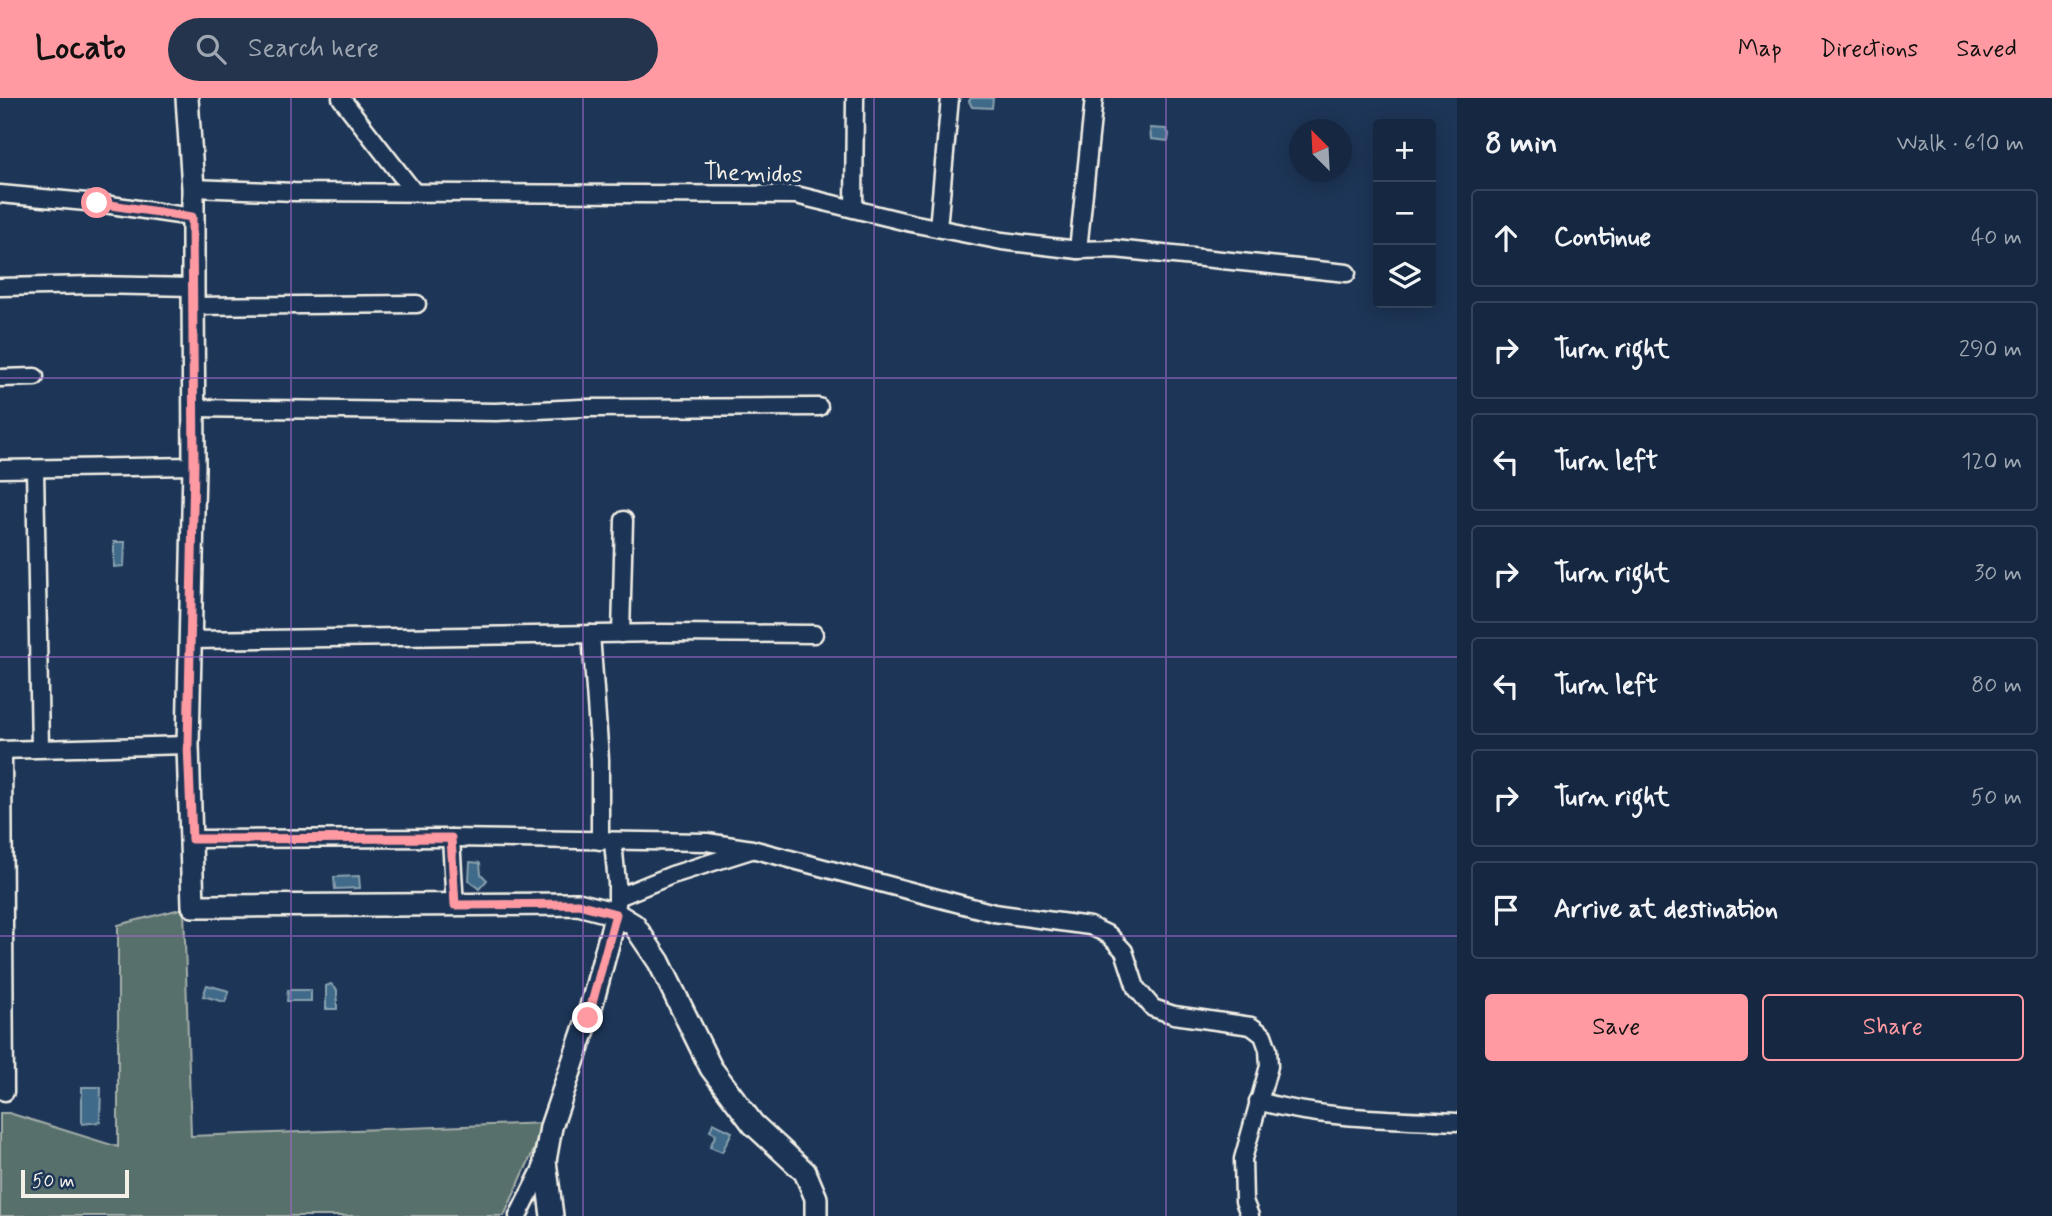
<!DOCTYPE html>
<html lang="en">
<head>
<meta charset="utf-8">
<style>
	:root { --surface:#162841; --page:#23344c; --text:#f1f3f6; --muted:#9ea6b1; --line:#35445a; --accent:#ff9aa2 }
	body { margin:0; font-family:Mynerve,sans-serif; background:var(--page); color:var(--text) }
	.controls { position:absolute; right:21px; top:21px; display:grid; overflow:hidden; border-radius:7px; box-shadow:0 4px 18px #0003 }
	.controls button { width:63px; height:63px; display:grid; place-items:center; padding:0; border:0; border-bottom:2px solid var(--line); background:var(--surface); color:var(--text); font:35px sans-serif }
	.compass { position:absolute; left:1289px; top:21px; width:63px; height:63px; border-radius:50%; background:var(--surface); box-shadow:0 4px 18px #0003; rotate:336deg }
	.scale { position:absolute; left:21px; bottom:18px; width:108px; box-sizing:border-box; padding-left:7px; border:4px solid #f4f1e8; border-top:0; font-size:19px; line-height:24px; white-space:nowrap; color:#f4f1e8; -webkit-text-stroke:5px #1d3557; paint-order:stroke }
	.stop { position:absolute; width:21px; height:21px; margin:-16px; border:5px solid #ff9aa2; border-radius:50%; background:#fff }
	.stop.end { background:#ff9aa2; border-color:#fff; box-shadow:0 2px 7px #0008 }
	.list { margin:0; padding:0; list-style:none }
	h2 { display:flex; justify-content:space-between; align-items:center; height:91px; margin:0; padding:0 28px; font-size:30px }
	h2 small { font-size:23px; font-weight:400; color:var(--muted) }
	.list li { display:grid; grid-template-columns:46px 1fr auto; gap:21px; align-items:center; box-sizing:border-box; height:98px; margin:0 14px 14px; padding:0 14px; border:2px solid var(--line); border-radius:7px }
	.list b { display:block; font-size:26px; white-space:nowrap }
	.list em { font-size:23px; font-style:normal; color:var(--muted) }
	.actions { display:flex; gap:14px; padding:21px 28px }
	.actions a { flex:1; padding:16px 0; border:2px solid var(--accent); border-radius:7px; text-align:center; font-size:24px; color:var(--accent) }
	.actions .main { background:var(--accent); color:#111 }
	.icon { flex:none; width:38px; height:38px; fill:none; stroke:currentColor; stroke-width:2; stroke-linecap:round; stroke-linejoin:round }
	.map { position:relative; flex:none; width:1457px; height:1118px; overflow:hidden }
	header { display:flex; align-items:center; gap:42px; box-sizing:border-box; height:98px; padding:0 35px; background:var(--accent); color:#111 }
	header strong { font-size:33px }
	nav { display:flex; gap:38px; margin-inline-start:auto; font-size:24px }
	.search { width:490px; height:63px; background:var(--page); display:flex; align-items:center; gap:18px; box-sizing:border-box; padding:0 24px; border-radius:38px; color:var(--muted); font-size:26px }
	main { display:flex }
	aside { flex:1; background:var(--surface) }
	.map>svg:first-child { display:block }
	.green { fill:#586f6c; stroke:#a6b0aa; stroke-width:2 }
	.water { fill:#416b89; stroke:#89a1af; stroke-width:2 }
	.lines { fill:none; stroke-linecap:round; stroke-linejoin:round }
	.minor-casing { stroke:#f4f1e8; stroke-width:21 }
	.tertiary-casing { stroke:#f4f1e8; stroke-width:26 }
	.minor { stroke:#1d3557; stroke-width:16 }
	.tertiary { stroke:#1d3557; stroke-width:21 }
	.route { stroke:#ff9aa2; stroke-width:9 }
	.grid { fill:none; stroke:#9f67cb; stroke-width:2; stroke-opacity:0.55 }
	.labels { text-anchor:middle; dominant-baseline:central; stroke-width:7; stroke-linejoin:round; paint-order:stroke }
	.street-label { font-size:24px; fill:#f4f1e8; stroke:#1d3557 }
</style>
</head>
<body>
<header>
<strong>Locato</strong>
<div class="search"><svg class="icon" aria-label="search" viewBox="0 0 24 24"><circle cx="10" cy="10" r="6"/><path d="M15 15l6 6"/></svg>Search here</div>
<nav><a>Map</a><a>Directions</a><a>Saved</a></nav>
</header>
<main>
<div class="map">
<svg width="1457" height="1118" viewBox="0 0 1457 1118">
	<rect width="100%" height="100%" fill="#1d3557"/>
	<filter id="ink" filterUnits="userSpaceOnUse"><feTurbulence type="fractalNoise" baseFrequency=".0143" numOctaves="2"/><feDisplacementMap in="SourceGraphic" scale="14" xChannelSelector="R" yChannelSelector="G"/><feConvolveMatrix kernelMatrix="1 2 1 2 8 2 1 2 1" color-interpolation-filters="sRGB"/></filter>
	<g filter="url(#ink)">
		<path class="green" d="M184 810 191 1038 546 1025 504 1118H0V1015H9L118 1049V827Z"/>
		<g class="water">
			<path d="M971 0H993L992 10 972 9 969 3Z"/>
			<path d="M1150 30 1166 31 1169 36 1168 43 1151 41Z"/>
			<path d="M114 444H125L124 468 114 469Z"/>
			<path d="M470 764 480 765 481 776 487 782 479 791 469 782Z"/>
			<path d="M359 778 360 790 335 791 334 779Z"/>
			<path d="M331 886 337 892V911H326V888Z"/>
			<path d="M207 887 229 893 225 904 203 898Z"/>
			<path d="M288 892H311V903H287Z"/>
			<path d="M82 989H101L100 1024 82 1026Z"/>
			<path d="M713 1025 732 1034 722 1054 710 1049 716 1036 710 1033Z"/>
		</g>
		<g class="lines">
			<defs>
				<g id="minor">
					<path d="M341 0 414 94"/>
					<path d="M193 90 294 94 796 97 911 125 1002 143 1078 152 1115 151 1347 175"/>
					<path d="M0 96 97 105 192 119"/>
					<path d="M854 111 855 0"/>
					<path d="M938 130 950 0"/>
					<path d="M1078 152 1094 0"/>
					<path d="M0 189 93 187 193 189"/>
					<path d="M193 208 417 206"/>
					<path d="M0 280 35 279"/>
					<path d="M193 310 496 314 582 310 819 309"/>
					<path d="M0 371 194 368"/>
					<path d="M35 371 40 650"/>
					<path d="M591 536 600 661V743"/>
					<path d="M621 536 624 422"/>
					<path d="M190 542 662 535 814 536"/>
					<path d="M0 652 188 647"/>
					<path d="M3 652 5 994"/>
					<path d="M451 740 455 808"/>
					<path d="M192 741 451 740 707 744 752 751 994 815 1090 828 1109 837 1124 853 1136 890 1153 910 1174 917 1251 928 1263 937 1268 951 1269 968 1243 1061 1244 1103 1250 1118"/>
					<path d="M613 744 617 785V807"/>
					<path d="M618 799 672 777 751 752"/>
					<path d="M1258 1003C1322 1021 1391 1021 1457 1024"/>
					<path d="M518 1118 545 1064"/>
				</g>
				<g id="tertiary">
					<path d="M187 0 193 90V189L194 368 188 647 193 808 578 806 616 816 588 920 551 1029 545 1063 552 1118"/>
					<path d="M616 816 634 827 659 864 711 970 753 1026 805 1074 816 1100V1118"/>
				</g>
			</defs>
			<use href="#minor" class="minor-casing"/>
			<use href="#tertiary" class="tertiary-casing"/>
			<use href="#minor" class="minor"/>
			<use href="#tertiary" class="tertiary"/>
		</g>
	</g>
	<g class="lines" filter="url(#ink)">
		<path class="route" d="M97 105 192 119 194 368 188 647 192 741 451 740 455 807 578 806 616 816 588 920"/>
	</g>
	<path class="grid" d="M291 0V1118M583 0V1118M874 0V1118M1166 0V1118M0 280H1457M0 559H1457M0 838H1457"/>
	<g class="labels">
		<g class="street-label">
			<text transform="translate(753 76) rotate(2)">Themidos</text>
		</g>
	</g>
</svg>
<div class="controls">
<button>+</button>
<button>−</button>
<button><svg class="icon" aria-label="layers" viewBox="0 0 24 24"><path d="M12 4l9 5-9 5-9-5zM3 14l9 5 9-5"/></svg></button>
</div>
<svg class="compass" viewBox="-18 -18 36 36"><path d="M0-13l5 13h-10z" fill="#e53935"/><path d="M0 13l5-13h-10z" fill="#9ea6b1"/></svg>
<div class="scale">50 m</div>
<div class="stop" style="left:97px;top:105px"></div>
<div class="stop end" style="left:588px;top:920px"></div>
</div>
<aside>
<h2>8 min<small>Walk · 610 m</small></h2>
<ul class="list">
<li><svg class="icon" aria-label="ahead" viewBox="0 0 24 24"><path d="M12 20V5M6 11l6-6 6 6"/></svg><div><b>Continue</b></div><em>40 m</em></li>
<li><svg class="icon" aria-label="right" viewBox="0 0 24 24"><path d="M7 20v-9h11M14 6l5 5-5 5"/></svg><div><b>Turn right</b></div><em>290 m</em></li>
<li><svg class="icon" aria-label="left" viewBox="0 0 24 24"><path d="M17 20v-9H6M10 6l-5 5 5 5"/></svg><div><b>Turn left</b></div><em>120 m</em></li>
<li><svg class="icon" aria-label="right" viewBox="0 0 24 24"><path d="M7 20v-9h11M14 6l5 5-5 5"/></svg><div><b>Turn right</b></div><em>30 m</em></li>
<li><svg class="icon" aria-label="left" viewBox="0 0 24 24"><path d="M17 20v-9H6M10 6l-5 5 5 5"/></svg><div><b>Turn left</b></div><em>80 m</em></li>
<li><svg class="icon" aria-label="right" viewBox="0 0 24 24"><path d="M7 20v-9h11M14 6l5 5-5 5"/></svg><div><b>Turn right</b></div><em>50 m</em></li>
<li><svg class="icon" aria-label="arrive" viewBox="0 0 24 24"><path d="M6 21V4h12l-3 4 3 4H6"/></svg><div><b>Arrive at destination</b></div></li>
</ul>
<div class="actions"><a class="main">Save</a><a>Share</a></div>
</aside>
</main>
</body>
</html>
